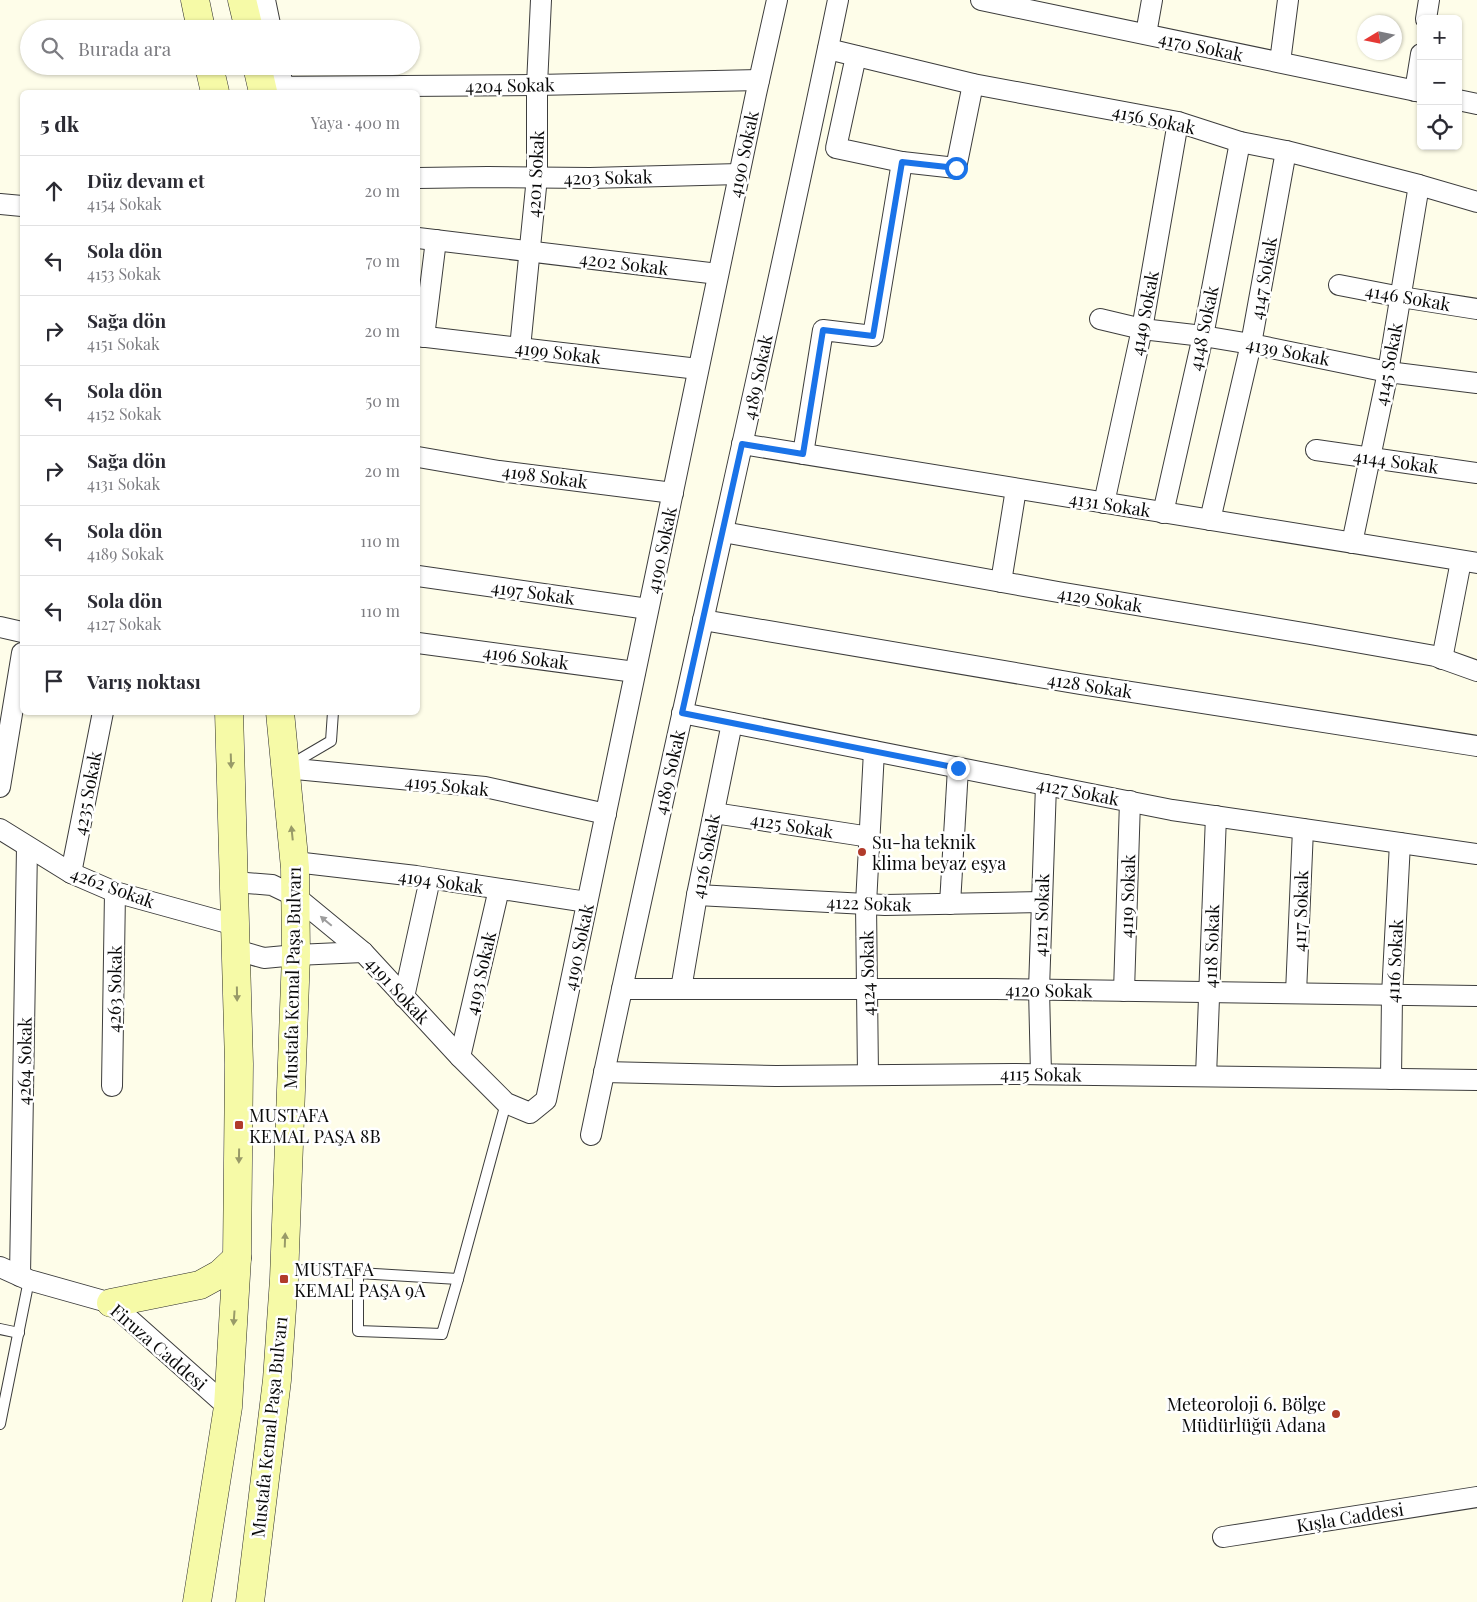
<!DOCTYPE html>
<html lang="tr">
<head>
<meta charset="utf-8">
<style>
	:root { --surface:#fff; --page:#f2f2f3; --text:#2b2b33; --muted:#7c7c81; --line:#e1e1e2 }
	body { margin:0; font-family:"Playfair Display",serif; background:var(--page); color:var(--text) }
	.controls { position:absolute; right:15px; top:15px; display:grid; overflow:hidden; border-radius:8px; box-shadow:0 1px 4px #0004 }
	.controls button { width:45px; height:45px; display:grid; place-items:center; padding:0; border:0; border-bottom:1px solid var(--line); background:var(--surface); color:var(--text); font:25px sans-serif }
	.compass { position:absolute; left:1357px; top:15px; width:45px; height:45px; border-radius:50%; background:var(--surface); box-shadow:0 1px 4px #0004; rotate:260deg }
	.stop { position:absolute; width:15px; height:15px; margin:-11px; border:4px solid #1a73e8; border-radius:50%; background:#fff }
	.stop.end { background:#1a73e8; border-color:#fff; box-shadow:0 1px 5px #0008 }
	.list { margin:0; padding:0; list-style:none }
	h2 { display:flex; justify-content:space-between; align-items:center; height:65px; margin:0; padding:0 20px; font-size:21px }
	h2 small { font-size:16px; font-weight:400; color:var(--muted) }
	.list li { display:grid; grid-template-columns:32px 1fr auto; gap:15px; align-items:center; box-sizing:border-box; height:70px; padding:0 20px; border-top:1px solid var(--line) }
	.list b { display:block; font-size:19px; white-space:nowrap }
	.list p { margin:0; font-size:16px; white-space:nowrap; color:var(--muted) }
	.list em { font-size:16px; font-style:normal; color:var(--muted) }
	.icon { flex:none; width:28px; height:28px; fill:none; stroke:currentColor; stroke-width:2; stroke-linecap:round; stroke-linejoin:round }
	.map { position:relative; flex:none; width:1477px; height:1602px; overflow:hidden }
	.search { position:absolute; background:var(--surface); box-shadow:0 1px 4px #0004; left:20px; top:20px; width:400px; height:55px; display:flex; align-items:center; gap:12px; box-sizing:border-box; padding:0 18px; border-radius:28px; color:var(--muted); font-size:19px }
	.panel { position:absolute; background:var(--surface); box-shadow:0 1px 4px #0004; left:20px; top:90px; width:400px; height:625px; border-radius:8px }
	.map>svg:first-child { display:block }
	.lines { fill:none; stroke-linecap:round; stroke-linejoin:round }
	.lane-casing { stroke:#3d3d3d; stroke-width:12 }
	.street-casing { stroke:#3d3d3d; stroke-width:22 }
	.secondary-casing { stroke:#2c2c2c; stroke-width:29 }
	.lane { stroke:#fff; stroke-width:10 }
	.street { stroke:#fff; stroke-width:20 }
	.secondary { stroke:#f6faa7; stroke-width:28 }
	.oneway { fill:#989a68 }
	.oneway2 { fill:#9d9d9d }
	.route { stroke:#1a73e8; stroke-width:6 }
	.poi-dot { fill:#b13b2b; stroke:#fff; stroke-width:2 }
	.labels { text-anchor:middle; dominant-baseline:central; stroke-width:5; stroke-linejoin:round; paint-order:stroke }
	.street-label { font-size:18px; fill:#0a0a0a; stroke:#fff }
	.poi-label { font-size:18px; fill:#0a0a0a; stroke:#fff; text-anchor:start }
</style>
</head>
<body>
<div class="map">
<svg width="1477" height="1602" viewBox="0 0 1477 1602">
	<rect width="100%" height="100%" fill="#fefde9"/>
	<g class="lines">
		<defs>
			<g id="lane">
				<path d="M290 765 331 741 333 712"/>
				<path d="M285 1270 325 1271 458 1279 506 1103"/>
				<path d="M358 1273V1331L442 1334 458 1279"/>
				<path d="M0 1329 19 1333"/>
				<path d="M0 1424 29 1280"/>
			</g>
			<g id="street">
				<path d="M265 0 271 29"/>
				<path d="M981 0 1421 92"/>
				<path d="M1426 19 1429 0"/>
				<path d="M1146 34 1152 0"/>
				<path d="M828 49 973 84 1178 122 1240 142 1286 151 1419 185 1477 202"/>
				<path d="M856 56 836 148 902 162 956 168 973 84"/>
				<path d="M1280 62 1288 0"/>
				<path d="M279 66 284 92"/>
				<path d="M261 87 537 85 759 80"/>
				<path d="M1415 91 1421 54"/>
				<path d="M1458 100 1477 104"/>
				<path d="M418 178 488 177 590 178 739 174"/>
				<path d="M0 204 22 206"/>
				<path d="M418 238 718 274"/>
				<path d="M1339 285 1401 297 1477 309"/>
				<path d="M1100 319 1142 329 1203 336 1251 344 1388 372 1477 383"/>
				<path d="M418 336 698 369"/>
				<path d="M424 337 436 240"/>
				<path d="M520 348 537 177V85L541 0"/>
				<path d="M742 444 1477 563"/>
				<path d="M1316 450 1477 473"/>
				<path d="M803 454 823 330 873 336 902 162"/>
				<path d="M418 457 499 471 673 493"/>
				<path d="M1104 503 1142 329 1178 122"/>
				<path d="M1163 513 1203 336 1240 142"/>
				<path d="M1210 520 1251 344 1286 151"/>
				<path d="M723 532 1058 592 1310 634 1435 656 1477 671"/>
				<path d="M1352 543 1388 372 1419 185"/>
				<path d="M418 576 648 609"/>
				<path d="M1001 582 1016 489"/>
				<path d="M703 620 1080 684 1477 746"/>
				<path d="M0 627 22 632"/>
				<path d="M418 643 635 672"/>
				<path d="M1442 659 1461 561"/>
				<path d="M682 713 1172 810 1477 854"/>
				<path d="M285 768 485 787 606 814"/>
				<path d="M0 787 22 653"/>
				<path d="M714 813 870 837"/>
				<path d="M0 829 71 873 115 892 235 925"/>
				<path d="M295 862 416 876 587 902"/>
				<path d="M71 873 103 712"/>
				<path d="M234 882 272 885 295 896 363 952 460 1057 506 1103 530 1113 546 1100 756 94 777 0"/>
				<path d="M697 895 885 905 1042 902"/>
				<path d="M950 904 958 768"/>
				<path d="M236 950 264 958 296 955 363 952"/>
				<path d="M622 989H995L1477 996"/>
				<path d="M681 989 697 895 732 723"/>
				<path d="M1124 991 1130 801"/>
				<path d="M1296 993 1303 829"/>
				<path d="M404 997 430 879"/>
				<path d="M460 1057 499 889"/>
				<path d="M604 1072 776 1076 1013 1074 1477 1080"/>
				<path d="M1041 1074 1039 989 1046 785"/>
				<path d="M868 1075 866 904 874 751"/>
				<path d="M1206 1076 1216 816"/>
				<path d="M1391 1079 1392 995 1400 843"/>
				<path d="M112 1086 115 892"/>
				<path d="M591 1135C670 756 760 379 838 0"/>
				<path d="M0 1267 29 1280 111 1303 228 1407"/>
				<path d="M20 1276 27 847"/>
				<path d="M1223 1537 1477 1497"/>
			</g>
			<g id="secondary">
				<path d="M195 0 201 29"/>
				<path d="M242 0 249 29"/>
				<path d="M209 66 215 92"/>
				<path d="M257 66 263 92"/>
				<path d="M111 1303 200 1285 220 1274 237 1258"/>
				<path d="M197 1602 228 1407 237 1258 239 1064 229 712"/>
				<path d="M250 1602 277 1380 284 1279 296 955 295 868 280 712"/>
			</g>
		</defs>
		<use href="#lane" class="lane-casing"/>
		<use href="#street" class="street-casing"/>
		<use href="#secondary" class="secondary-casing"/>
		<use href="#lane" class="lane"/>
		<use href="#street" class="street"/>
		<use href="#secondary" class="secondary"/>
	</g>
	<defs><path id="oneway-solid" d="M-6-.8H1V-3.2L6.5 0L1 3.2V.8H-6Z" transform="scale(1.25)"/></defs>
	<g class="oneway">
		<use href="#oneway-solid" transform="translate(231 761) rotate(88)"/>
		<use href="#oneway-solid" transform="translate(292 833) rotate(-96)"/>
		<use href="#oneway-solid" transform="translate(237 994) rotate(89)"/>
		<use href="#oneway-solid" transform="translate(239 1156) rotate(91)"/>
		<use href="#oneway-solid" transform="translate(285 1240) rotate(-88)"/>
		<use href="#oneway-solid" transform="translate(234 1318) rotate(94)"/>
	</g>
	<use class="oneway2" href="#oneway-solid" transform="translate(326 921) rotate(-140)"/>
	<g class="lines">
		<path class="route" d="M956 168 902 162 873 336 823 330 803 454 742 444 682 713 958 768"/>
	</g>
	<g class="poi-dot">
		<circle cx="862" cy="852" r="5"/>
		<rect x="234" y="1120" width="10" height="10" rx="2.5"/>
		<rect x="279" y="1274" width="10" height="10" rx="2.5"/>
		<circle cx="1336" cy="1414" r="5"/>
	</g>
	<g class="labels">
		<g class="street-label">
			<text transform="translate(1201 46) rotate(12)">4170 Sokak</text>
			<text transform="translate(510 85) rotate(-1)">4204 Sokak</text>
			<text transform="translate(1154 119) rotate(12)">4156 Sokak</text>
			<text transform="translate(743 154) rotate(-78)">4190 Sokak</text>
			<text transform="translate(535 174) rotate(-87)">4201 Sokak</text>
			<text transform="translate(608 177) rotate(-1)">4203 Sokak</text>
			<text transform="translate(624 263) rotate(7)">4202 Sokak</text>
			<text transform="translate(1263 278) rotate(-80)">4147 Sokak</text>
			<text transform="translate(1408 297) rotate(10)">4146 Sokak</text>
			<text transform="translate(1144 313) rotate(-79)">4149 Sokak</text>
			<text transform="translate(1203 328) rotate(-78)">4148 Sokak</text>
			<text transform="translate(1288 351) rotate(11)">4139 Sokak</text>
			<text transform="translate(558 352) rotate(7)">4199 Sokak</text>
			<text transform="translate(1388 364) rotate(-79)">4145 Sokak</text>
			<text transform="translate(757 377) rotate(-78)">4189 Sokak</text>
			<text transform="translate(1396 461) rotate(8)">4144 Sokak</text>
			<text transform="translate(545 476) rotate(8)">4198 Sokak</text>
			<text transform="translate(1110 504) rotate(9)">4131 Sokak</text>
			<text transform="translate(661 550) rotate(-78)">4190 Sokak</text>
			<text transform="translate(533 592) rotate(8)">4197 Sokak</text>
			<text transform="translate(1100 599) rotate(9)">4129 Sokak</text>
			<text transform="translate(526 657) rotate(8)">4196 Sokak</text>
			<text transform="translate(1090 685) rotate(9)">4128 Sokak</text>
			<text transform="translate(669 772) rotate(-77)">4189 Sokak</text>
			<text transform="translate(447 785) rotate(6)">4195 Sokak</text>
			<text transform="translate(1078 791) rotate(11)">4127 Sokak</text>
			<text transform="translate(87 793) rotate(-79)">4235 Sokak</text>
			<text transform="translate(792 825) rotate(9)">4125 Sokak</text>
			<text transform="translate(705 856) rotate(-79)">4126 Sokak</text>
			<text transform="translate(441 881) rotate(8)">4194 Sokak</text>
			<text transform="translate(113 887) rotate(20)">4262 Sokak</text>
			<text transform="translate(1127 896) rotate(-88)">4119 Sokak</text>
			<text transform="translate(869 903) rotate(2)">4122 Sokak</text>
			<text transform="translate(1300 911) rotate(-88)">4117 Sokak</text>
			<text transform="translate(1041 915) rotate(-88)">4121 Sokak</text>
			<text transform="translate(1211 946) rotate(-88)">4118 Sokak</text>
			<text transform="translate(578 947) rotate(-78)">4190 Sokak</text>
			<text transform="translate(1394 961) rotate(-87)">4116 Sokak</text>
			<text transform="translate(480 973) rotate(-77)">4193 Sokak</text>
			<text transform="translate(867 973) rotate(-91)">4124 Sokak</text>
			<text transform="translate(292 978) rotate(-89)">Mustafa Kemal Paşa Bulvarı</text>
			<text transform="translate(114 989) rotate(-89)">4263 Sokak</text>
			<text transform="translate(398 990) rotate(47)">4191 Sokak</text>
			<text transform="translate(1049 990) rotate(1)">4120 Sokak</text>
			<text transform="translate(24 1061) rotate(-89)">4264 Sokak</text>
			<text transform="translate(1041 1074) rotate(1)">4115 Sokak</text>
			<text transform="translate(159 1347) rotate(41)">Firuza Caddesi</text>
			<text transform="translate(269 1427) rotate(-84)">Mustafa Kemal Paşa Bulvarı</text>
			<text transform="translate(1350 1517) rotate(-9)">Kışla Caddesi</text>
		</g>
		<g class="poi-label">
			<text x="872" y="842">Su-ha teknik<tspan x="872" dy="21">klima beyaz eşya</tspan></text>
			<text x="249" y="1115">MUSTAFA<tspan x="249" dy="21">KEMAL PAŞA 8B</tspan></text>
			<text x="294" y="1269">MUSTAFA<tspan x="294" dy="21">KEMAL PAŞA 9A</tspan></text>
			<text x="1326" y="1404" text-anchor="end">Meteoroloji 6. Bölge<tspan x="1326" dy="21">Müdürlüğü Adana</tspan></text>
		</g>
	</g>
</svg>
<div class="controls">
<button>+</button>
<button>−</button>
<button><svg class="icon" aria-label="locate" viewBox="0 0 24 24"><circle cx="12" cy="12" r="6"/><path d="M12 2v4M12 18v4M2 12h4M18 12h4"/></svg></button>
</div>
<svg class="compass" viewBox="-18 -18 36 36"><path d="M0-13l5 13h-10z" fill="#e53935"/><path d="M0 13l5-13h-10z" fill="#7c7c81"/></svg>
<div class="stop" style="left:956px;top:168px"></div>
<div class="stop end" style="left:958px;top:768px"></div>
<div class="search"><svg class="icon" aria-label="search" viewBox="0 0 24 24"><circle cx="10" cy="10" r="6"/><path d="M15 15l6 6"/></svg>Burada ara</div>
<section class="panel">
<h2>5 dk<small>Yaya · 400 m</small></h2>
<ul class="list">
<li><svg class="icon" aria-label="ahead" viewBox="0 0 24 24"><path d="M12 20V5M6 11l6-6 6 6"/></svg><div><b>Düz devam et</b><p>4154 Sokak</p></div><em>20 m</em></li>
<li><svg class="icon" aria-label="left" viewBox="0 0 24 24"><path d="M17 20v-9H6M10 6l-5 5 5 5"/></svg><div><b>Sola dön</b><p>4153 Sokak</p></div><em>70 m</em></li>
<li><svg class="icon" aria-label="right" viewBox="0 0 24 24"><path d="M7 20v-9h11M14 6l5 5-5 5"/></svg><div><b>Sağa dön</b><p>4151 Sokak</p></div><em>20 m</em></li>
<li><svg class="icon" aria-label="left" viewBox="0 0 24 24"><path d="M17 20v-9H6M10 6l-5 5 5 5"/></svg><div><b>Sola dön</b><p>4152 Sokak</p></div><em>50 m</em></li>
<li><svg class="icon" aria-label="right" viewBox="0 0 24 24"><path d="M7 20v-9h11M14 6l5 5-5 5"/></svg><div><b>Sağa dön</b><p>4131 Sokak</p></div><em>20 m</em></li>
<li><svg class="icon" aria-label="left" viewBox="0 0 24 24"><path d="M17 20v-9H6M10 6l-5 5 5 5"/></svg><div><b>Sola dön</b><p>4189 Sokak</p></div><em>110 m</em></li>
<li><svg class="icon" aria-label="left" viewBox="0 0 24 24"><path d="M17 20v-9H6M10 6l-5 5 5 5"/></svg><div><b>Sola dön</b><p>4127 Sokak</p></div><em>110 m</em></li>
<li><svg class="icon" aria-label="arrive" viewBox="0 0 24 24"><path d="M6 21V4h12l-3 4 3 4H6"/></svg><div><b>Varış noktası</b></div></li>
</ul>
</section>
</div>
</body>
</html>
